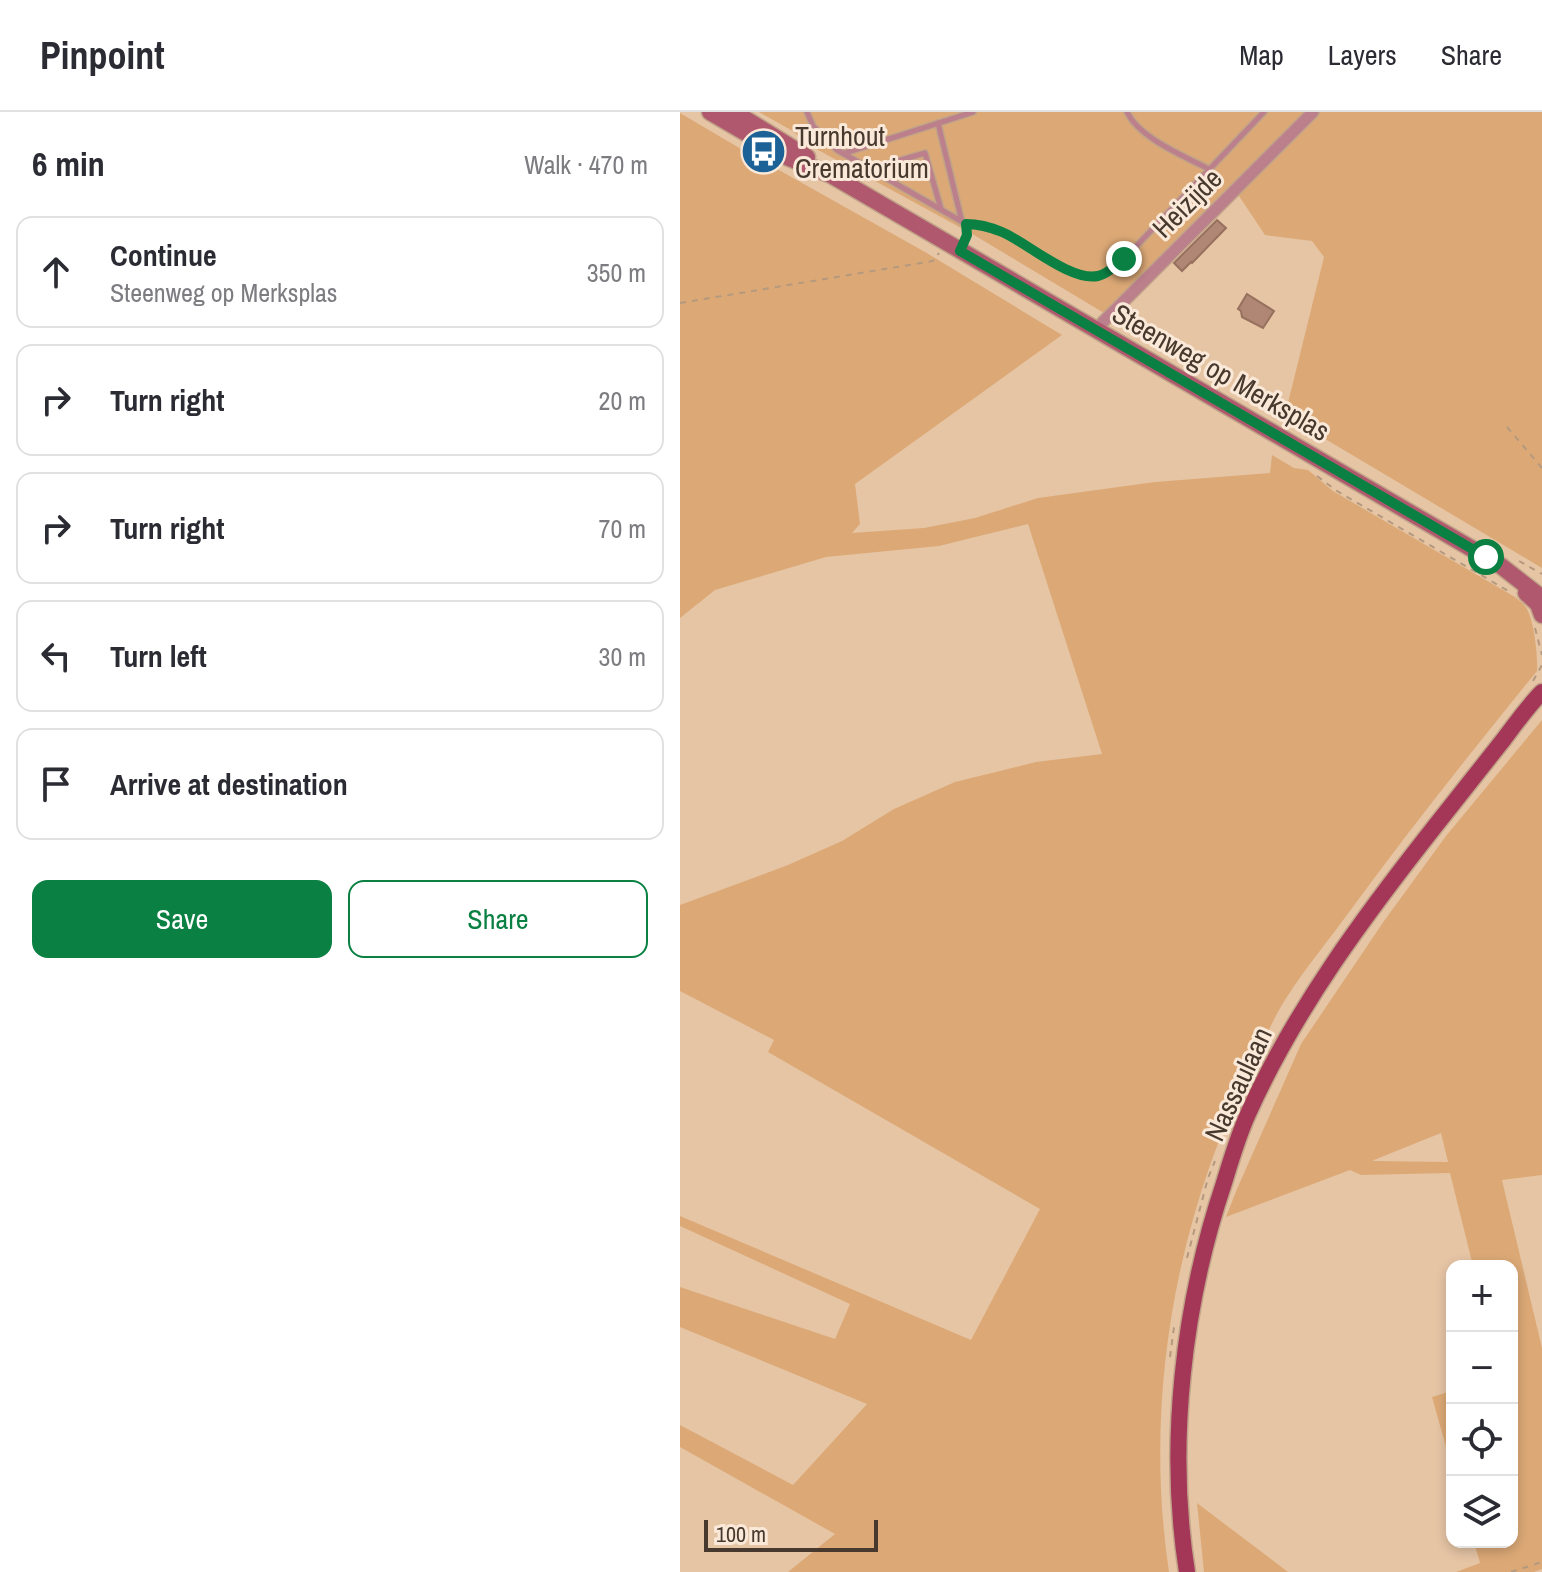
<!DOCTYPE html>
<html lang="en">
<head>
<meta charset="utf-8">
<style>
	:root { --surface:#fff; --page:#f2f2f3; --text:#2b2b33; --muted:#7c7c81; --line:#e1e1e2; --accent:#0b8043 }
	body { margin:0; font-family:"Archivo Narrow",sans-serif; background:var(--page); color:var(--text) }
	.controls { position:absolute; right:24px; bottom:24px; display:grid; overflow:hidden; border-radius:16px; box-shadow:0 4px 12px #0003 }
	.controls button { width:72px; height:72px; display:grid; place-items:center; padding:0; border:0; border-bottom:2px solid var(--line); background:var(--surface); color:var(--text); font:40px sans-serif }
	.scale { position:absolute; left:24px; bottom:20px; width:174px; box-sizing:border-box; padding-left:8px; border:4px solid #47392d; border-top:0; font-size:22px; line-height:28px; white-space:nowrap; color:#47392d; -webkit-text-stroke:6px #fae9d9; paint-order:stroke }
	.stop { position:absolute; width:24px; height:24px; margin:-18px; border:6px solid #0b8043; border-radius:50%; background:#fff }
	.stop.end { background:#0b8043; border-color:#fff; box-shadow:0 2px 8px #0008 }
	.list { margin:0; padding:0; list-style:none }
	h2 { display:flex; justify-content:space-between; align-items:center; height:104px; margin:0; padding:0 32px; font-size:34px }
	h2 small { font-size:26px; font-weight:400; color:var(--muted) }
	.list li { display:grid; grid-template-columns:52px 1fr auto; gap:24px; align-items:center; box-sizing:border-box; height:112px; margin:0 16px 16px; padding:0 16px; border:2px solid var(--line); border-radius:16px }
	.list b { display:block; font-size:30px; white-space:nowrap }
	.list p { margin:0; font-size:26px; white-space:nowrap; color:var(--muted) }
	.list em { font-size:26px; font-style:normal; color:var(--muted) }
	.actions { display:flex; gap:16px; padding:24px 32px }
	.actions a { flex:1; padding:18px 0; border:2px solid var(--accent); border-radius:16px; text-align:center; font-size:28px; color:var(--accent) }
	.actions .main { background:var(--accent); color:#fff }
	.icon { flex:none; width:44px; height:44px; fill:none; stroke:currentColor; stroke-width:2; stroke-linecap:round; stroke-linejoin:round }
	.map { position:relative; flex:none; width:862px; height:1460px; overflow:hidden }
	header { display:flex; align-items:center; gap:48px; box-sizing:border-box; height:112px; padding:0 40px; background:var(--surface); border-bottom:2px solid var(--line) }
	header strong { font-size:38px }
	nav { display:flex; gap:44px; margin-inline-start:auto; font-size:28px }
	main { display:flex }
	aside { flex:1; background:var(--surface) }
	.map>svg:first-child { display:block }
	.green { fill:#dca976; fill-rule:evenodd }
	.building { fill:#af8774; stroke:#97705e; stroke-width:2 }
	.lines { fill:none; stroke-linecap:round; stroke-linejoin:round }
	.lane-casing { stroke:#c0a388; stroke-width:8 }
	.street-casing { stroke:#c0a388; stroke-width:14 }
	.secondary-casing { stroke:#c0a388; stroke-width:19 }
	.primary-casing { stroke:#c0a388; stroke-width:19 }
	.path { stroke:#b4997f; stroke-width:2; stroke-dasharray:6 6; stroke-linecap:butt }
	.lane { stroke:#bc7f8c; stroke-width:5 }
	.street { stroke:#bc7f8c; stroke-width:11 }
	.secondary { stroke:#b0586d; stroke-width:16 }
	.primary { stroke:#a43757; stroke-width:16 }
	.route { stroke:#0b8043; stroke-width:10 }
	.labels { text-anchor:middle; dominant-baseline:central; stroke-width:6; stroke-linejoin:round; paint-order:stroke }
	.poi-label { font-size:28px; fill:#47392d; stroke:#fae9d9; text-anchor:start }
	.street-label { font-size:28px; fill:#47392d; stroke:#fae9d9 }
</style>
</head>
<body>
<header>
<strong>Pinpoint</strong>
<nav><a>Map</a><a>Layers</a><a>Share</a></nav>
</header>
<main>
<aside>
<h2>6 min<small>Walk · 470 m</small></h2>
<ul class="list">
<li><svg class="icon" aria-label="ahead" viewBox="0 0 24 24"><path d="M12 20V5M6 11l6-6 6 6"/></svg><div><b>Continue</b><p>Steenweg op Merksplas</p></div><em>350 m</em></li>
<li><svg class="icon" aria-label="right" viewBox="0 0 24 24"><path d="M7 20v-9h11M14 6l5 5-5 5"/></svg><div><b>Turn right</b></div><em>20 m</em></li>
<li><svg class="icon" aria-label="right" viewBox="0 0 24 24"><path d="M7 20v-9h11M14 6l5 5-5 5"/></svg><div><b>Turn right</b></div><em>70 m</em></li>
<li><svg class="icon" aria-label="left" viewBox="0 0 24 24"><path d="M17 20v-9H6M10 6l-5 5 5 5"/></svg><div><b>Turn left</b></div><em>30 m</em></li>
<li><svg class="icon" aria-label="arrive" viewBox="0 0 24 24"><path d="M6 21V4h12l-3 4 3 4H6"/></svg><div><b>Arrive at destination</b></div></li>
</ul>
<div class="actions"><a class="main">Save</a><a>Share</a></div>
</aside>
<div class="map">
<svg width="862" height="1460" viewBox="0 0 862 1460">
	<rect width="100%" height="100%" fill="#e6c5a5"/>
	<g class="green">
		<path d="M79 0H626L424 201 294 123 129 33 111 18Z"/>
		<path d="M638 0H862V456L605 303 644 145 632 129 585 123 557 81Z"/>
		<path d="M0 1 56 34 245 140 382 223 175 372 180 412 172 421 244 416 295 406 358 386 475 370 590 361 592 343 614 356 628 358 653 379 835 485C838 488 842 490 845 494 854 505 858 544 857 559 791 640 726 722 664 807 645 833 624 858 607 885 594 904 585 928 574 949 496 1106 463 1286 489 1460H108L155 1422 0 1335V1313L113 1373 187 1292 0 1215V1175L155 1227 170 1192 0 1114V1104L291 1228 360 1097 88 940 94 928 0 879V793L108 753 162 729 214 697 275 670 356 650 422 642 348 412 259 434 146 445 35 478 0 506Z"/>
		<path d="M862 608V1063L822 1068 862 1236V1457L854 1460H776L800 1451 794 1430H832V1154H793L770 1061 681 1063 670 1058 546 1105 557 1077 621 932 704 809 766 724ZM761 1021 768 1050 693 1049 694 1048Z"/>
		<path d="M772 1279V1356L752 1285Z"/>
		<path d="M517 1391 608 1460H524Z"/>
	</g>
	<g class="building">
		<path d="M537 108 546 116 512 151 511 150 502 159 494 151Z"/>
		<path d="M567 182 594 199 583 216 562 205 561 199 558 197Z"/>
	</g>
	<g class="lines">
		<defs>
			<g id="lane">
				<path d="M127 0 133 14 157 38 286 112 287 123 282 136"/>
				<path d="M447 0C459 26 504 44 529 57"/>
				<path d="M258 11 282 110"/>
				<path d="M165 41 293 0"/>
				<path d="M190 57 245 41 261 97"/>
				<path d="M286 112C299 112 310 115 322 120 346 130 392 170 418 164 428 162 436 153 444 147L584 0"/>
			</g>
			<path id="street" d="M417 218 423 210 633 0"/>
			<g id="secondary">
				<path d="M30 0 109 46 151 63 806 445 821 454 862 486"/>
				<path d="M54 0 127 45"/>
				<path d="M846 481 858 492 862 503"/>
			</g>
			<path id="primary" d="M507 1460C487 1333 503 1193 544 1071 551 1048 558 1024 568 1002 615 897 685 803 756 713 779 684 801 656 824 627 836 611 848 594 862 580"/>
		</defs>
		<use href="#lane" class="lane-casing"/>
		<use href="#street" class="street-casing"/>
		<use href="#secondary" class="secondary-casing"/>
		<use href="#primary" class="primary-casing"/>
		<g class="path">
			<path d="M0 191 253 149 259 141"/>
			<path d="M827 315 862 356"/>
			<path d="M637 364 657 379 830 480"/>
			<path d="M839 449 862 462"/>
			<path d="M855 516 862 543"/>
			<path d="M853 569 862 553"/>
			<path d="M507 1146 528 1066 535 1049"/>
			<path d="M490 1245 494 1215"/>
			<path d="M831 1460 862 1450"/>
		</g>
		<use href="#lane" class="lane"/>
		<use href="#street" class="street"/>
		<use href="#secondary" class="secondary"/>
		<use href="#primary" class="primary"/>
	</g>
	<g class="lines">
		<path class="route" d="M444 147C436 153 428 162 418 164 391 170 346 130 322 120 310 115 299 112 286 112L287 123 280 139 806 445"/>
	</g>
	<defs>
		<symbol id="bus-disc" viewBox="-11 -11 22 22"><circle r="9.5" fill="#1d6297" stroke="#fae9d9"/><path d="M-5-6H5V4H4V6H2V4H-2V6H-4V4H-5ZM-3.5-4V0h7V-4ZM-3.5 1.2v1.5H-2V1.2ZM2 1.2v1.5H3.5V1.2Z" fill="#fff"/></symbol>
	</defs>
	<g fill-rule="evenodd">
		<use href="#bus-disc" x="58" y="14" width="51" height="51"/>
	</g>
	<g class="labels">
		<g class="poi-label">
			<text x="115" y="24">Turnhout<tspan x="115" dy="32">Crematorium</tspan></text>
		</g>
		<g class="street-label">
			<text transform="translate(507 91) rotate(-45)">Heizijde</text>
			<text transform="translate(541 260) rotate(30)">Steenweg op Merksplas</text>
			<text transform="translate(558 972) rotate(-65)">Nassaulaan</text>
		</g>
	</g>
</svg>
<div class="controls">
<button>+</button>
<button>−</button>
<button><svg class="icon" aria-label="locate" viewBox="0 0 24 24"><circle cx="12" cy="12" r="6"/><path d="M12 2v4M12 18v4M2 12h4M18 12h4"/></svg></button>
<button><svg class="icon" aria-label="layers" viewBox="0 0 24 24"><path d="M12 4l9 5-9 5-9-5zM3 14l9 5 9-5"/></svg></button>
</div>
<div class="scale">100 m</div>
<div class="stop" style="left:806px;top:445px"></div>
<div class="stop end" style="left:444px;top:147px"></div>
</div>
</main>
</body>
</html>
